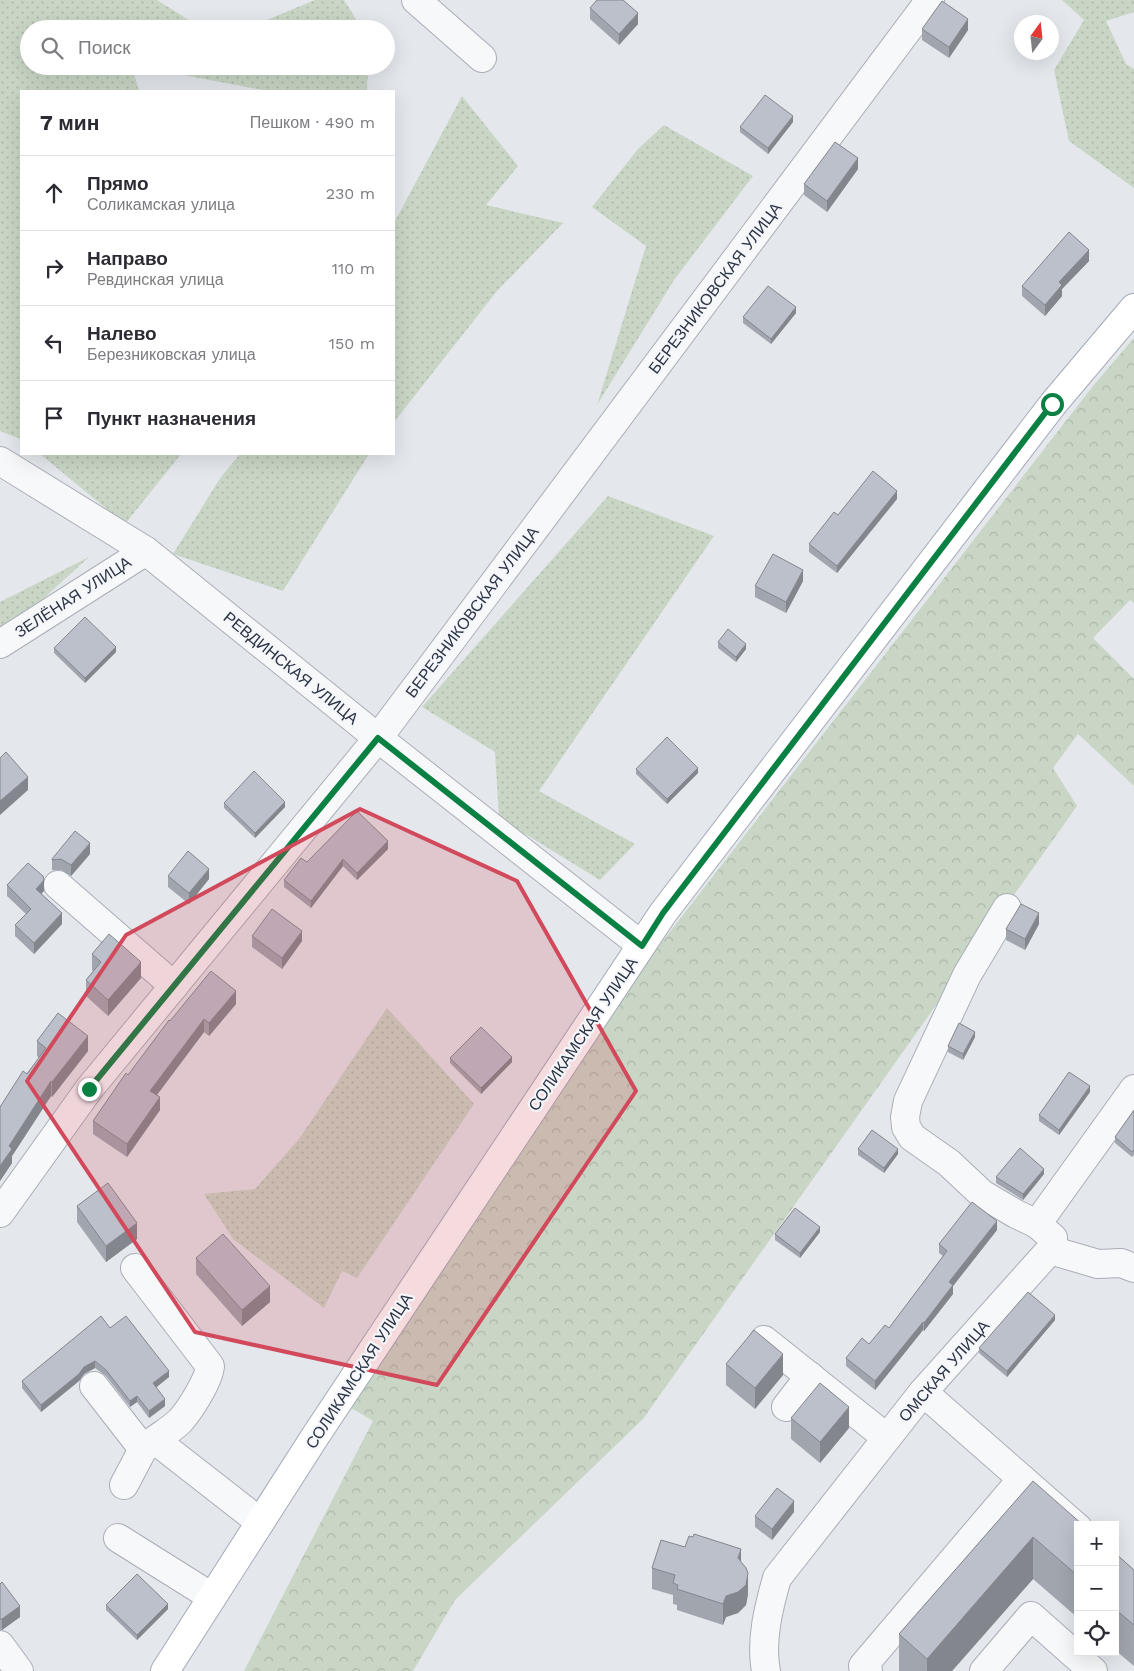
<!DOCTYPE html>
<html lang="ru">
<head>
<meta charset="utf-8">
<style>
	:root { --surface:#fff; --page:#f7f7f7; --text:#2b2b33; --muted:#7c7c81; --line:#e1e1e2 }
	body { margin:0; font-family:"Work Sans",sans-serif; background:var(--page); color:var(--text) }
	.controls { position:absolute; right:15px; bottom:15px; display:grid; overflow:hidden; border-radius:0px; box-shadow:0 5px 20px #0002 }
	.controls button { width:45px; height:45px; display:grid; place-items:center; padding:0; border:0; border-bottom:1px solid var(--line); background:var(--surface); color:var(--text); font:25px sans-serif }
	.compass { position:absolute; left:1014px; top:15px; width:45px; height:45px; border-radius:50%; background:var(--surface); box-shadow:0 5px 20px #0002; rotate:15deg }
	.stop { position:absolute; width:15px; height:15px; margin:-11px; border:4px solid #0b8043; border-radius:50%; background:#fff }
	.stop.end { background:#0b8043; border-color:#fff; box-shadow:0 1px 5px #0008 }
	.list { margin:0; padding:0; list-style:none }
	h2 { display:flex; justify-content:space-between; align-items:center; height:65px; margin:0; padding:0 20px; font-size:21px }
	h2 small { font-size:16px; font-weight:400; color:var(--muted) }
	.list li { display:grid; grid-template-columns:32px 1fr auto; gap:15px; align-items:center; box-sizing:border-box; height:75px; padding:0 20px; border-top:1px solid var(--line) }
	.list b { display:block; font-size:19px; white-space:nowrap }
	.list p { margin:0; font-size:16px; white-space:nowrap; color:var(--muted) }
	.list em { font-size:16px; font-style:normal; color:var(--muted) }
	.icon { flex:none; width:28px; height:28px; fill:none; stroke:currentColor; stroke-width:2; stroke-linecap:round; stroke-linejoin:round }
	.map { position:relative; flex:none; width:1134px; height:1671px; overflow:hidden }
	.search { position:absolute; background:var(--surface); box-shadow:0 5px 20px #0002; left:20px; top:20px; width:375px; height:55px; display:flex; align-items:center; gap:12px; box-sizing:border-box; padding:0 18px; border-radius:28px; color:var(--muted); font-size:19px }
	.panel { position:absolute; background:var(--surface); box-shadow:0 5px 20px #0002; left:20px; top:90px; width:375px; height:365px; border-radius:0px }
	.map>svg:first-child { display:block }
	.grass { fill:url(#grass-dots) }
	.forest { fill:url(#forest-crowns) }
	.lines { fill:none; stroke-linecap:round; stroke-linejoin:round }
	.minor-casing { stroke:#a9aeb7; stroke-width:30 }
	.major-casing { stroke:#a3abb8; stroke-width:30 }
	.minor { stroke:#f7f8fa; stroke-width:28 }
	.major { stroke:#fff; stroke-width:28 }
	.wall { fill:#a1a5ae }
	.shaded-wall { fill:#83868d }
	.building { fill:#bbc0ca; stroke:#83868d }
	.route { stroke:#0b8043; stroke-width:6 }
	.marked { fill:#d1495b; fill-opacity:0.2; stroke:#d1495b; stroke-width:4; stroke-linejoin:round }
	.labels { text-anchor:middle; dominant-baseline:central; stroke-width:4.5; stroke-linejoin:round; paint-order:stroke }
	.street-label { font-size:16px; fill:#2b3445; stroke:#f4f6f9 }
</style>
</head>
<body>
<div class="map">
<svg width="1134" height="1671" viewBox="0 0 1134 1671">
	<defs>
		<pattern id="grass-dots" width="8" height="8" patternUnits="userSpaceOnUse" patternTransform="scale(1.25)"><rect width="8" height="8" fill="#c9d6c5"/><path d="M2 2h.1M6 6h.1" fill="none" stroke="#adb8ab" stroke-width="1.8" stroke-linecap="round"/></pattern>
		<pattern id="forest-crowns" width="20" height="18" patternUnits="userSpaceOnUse" patternTransform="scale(1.25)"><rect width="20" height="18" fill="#c9d6c5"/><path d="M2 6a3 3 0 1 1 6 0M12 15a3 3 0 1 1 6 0" fill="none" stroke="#adb8ab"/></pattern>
	</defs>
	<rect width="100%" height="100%" fill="#e4e7ec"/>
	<g class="grass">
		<path d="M0 0H157L203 29H29V66H132L139 91H21V439L0 431Z"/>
		<path d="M315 0H344L362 29H245Z"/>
		<path d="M1062 0H1134V12L1106 21 1126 64 1134 69V188L1069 141 1054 70 1084 20Z"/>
		<path d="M136 66H368L367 91H268Z"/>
		<path d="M462 96 518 166 486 205 563 223 497 291 394 422V223Z"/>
		<path d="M664 125 753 176 674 280 597 405 646 246 592 207 638 149Z"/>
		<path d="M40 454H181L125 524Z"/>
		<path d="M240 454H369L283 591 173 554 221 477Z"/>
		<path d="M608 496 714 536 539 791 635 844 600 880 499 818 495 752 422 707Z"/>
		<path d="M89 557 0 638V602Z"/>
		<path d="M387 1008 474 1104 357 1278 342 1271 324 1308 233 1239 204 1194 255 1189 299 1139Z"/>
	</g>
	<path class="forest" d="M1134 338V603L1130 600 1093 638 1134 679V786L1078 734 1053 768 1077 806 643 1419 455 1600 413 1671H244L373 1421 348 1406 655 951 1093 386Z"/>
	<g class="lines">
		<defs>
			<g id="minor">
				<path d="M416 0 482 58"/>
				<path d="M0 461 146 551 378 738 641 945"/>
				<path d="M0 644 146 551"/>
				<path d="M58 885 174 986"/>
				<path d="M1007 908 967 975 908 1101 905 1117 906 1127 912 1137 949 1163 982 1194 1016 1214 1037 1224"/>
				<path d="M0 1213 89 1089 378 738 930 0"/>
				<path d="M1050 1250 1098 1264 1121 1263 1134 1268"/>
				<path d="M135 1268 210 1366C209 1380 190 1410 180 1421 173 1428 163 1434 155 1440L260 1522"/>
				<path d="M764 1340 887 1438"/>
				<path d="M94 1386 143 1449"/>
				<path d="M923 1392 1078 1528"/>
				<path d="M786 1407 810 1376"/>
				<path d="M124 1485 143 1449 155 1440"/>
				<path d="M118 1538 212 1597"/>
				<path d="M0 1645 19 1671"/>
				<path d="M766 1671C760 1641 769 1606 777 1578L923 1392 1050 1250 1053 1245V1238L1037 1224 1134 1089"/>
				<path d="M868 1671 863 1666 1022 1479"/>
				<path d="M984 1671 1031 1616 1093 1671"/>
			</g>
			<path id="major" d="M165 1671 316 1435 663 913 1053 404 1134 308"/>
		</defs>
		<use href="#minor" class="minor-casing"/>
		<use href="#major" class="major-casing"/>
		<use href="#minor" class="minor"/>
		<use href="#major" class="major"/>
	</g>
	<g class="wall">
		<path d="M590 8 638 24 619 45 590 19Z"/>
		<path d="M922 29 968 30 949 58 922 40Z"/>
		<path d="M793 122 768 154 740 132V127Z"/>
		<path d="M858 169 827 212 804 195V184Z"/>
		<path d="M1089 261 1062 289V296L1045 316 1022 296V286Z"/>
		<path d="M796 313 771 344 743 323V317Z"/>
		<path d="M897 499 837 573 809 552V544Z"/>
		<path d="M803 581 786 613 755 597V586Z"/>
		<path d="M718 642 746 649 736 662 718 648Z"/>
		<path d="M54 648 116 652 85 683 54 653Z"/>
		<path d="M636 769 698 773 667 804 636 774Z"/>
		<path d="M224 803 285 807 255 838 224 808Z"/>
		<path d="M388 849 357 880 343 866 311 908 284 887V880L307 862Z"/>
		<path d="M90 854 71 876 61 870H52V859Z"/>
		<path d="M168 876 209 879 189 904 168 887Z"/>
		<path d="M7 885 44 891 41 894 62 924 34 954 15 936V925L26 914 7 896Z"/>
		<path d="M1039 924 1025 950 1006 940V929Z"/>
		<path d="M252 936 302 941 282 969 252 947Z"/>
		<path d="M92 954 141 978 108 1016 86 996V980L93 971 92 970Z"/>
		<path d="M236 1004 209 1036 204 1032 157 1095 160 1110 127 1157 93 1134V1121L170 1021Z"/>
		<path d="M975 1037 963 1060 948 1052V1046Z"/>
		<path d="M37 1041 88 1051 52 1097 51 1096 12 1156V1163L0 1181V1107L39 1058 37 1056Z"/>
		<path d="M450 1058 512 1062 481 1094 450 1063Z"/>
		<path d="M1090 1092 1059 1135 1039 1121V1115Z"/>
		<path d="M1134 1110V1155L1132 1157 1115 1143V1137Z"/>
		<path d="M858 1149 898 1154 884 1173 858 1155Z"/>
		<path d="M1044 1174 1023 1200 996 1183V1177Z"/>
		<path d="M77 1206 137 1239 106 1262 77 1222Z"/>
		<path d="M997 1230 953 1286V1294L924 1331 923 1330 875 1390 846 1366V1358L869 1344 889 1328 943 1256 939 1253V1244Z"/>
		<path d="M820 1232 800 1258 775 1240V1234Z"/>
		<path d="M196 1258 270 1302 242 1326 196 1274Z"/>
		<path d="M1055 1320 1007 1377 979 1353V1348Z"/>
		<path d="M110 1328 169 1377 156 1387 165 1406 149 1418 137 1402 130 1407 106 1376 95 1368 84 1374 79 1381 41 1412 22 1388V1381Z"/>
		<path d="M726 1364 783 1375 755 1409 726 1385Z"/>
		<path d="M791 1418 849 1428 820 1463 791 1439Z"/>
		<path d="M1033 1481 1078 1525V1618L1033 1579 952 1671H899V1634Z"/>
		<path d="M794 1512 772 1540 755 1527V1516Z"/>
		<path d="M685 1547 741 1562 748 1594 746 1605 738 1613 726 1617 723 1625 677 1610V1605L673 1604V1595L652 1589V1568Z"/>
		<path d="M1115 1553 1134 1570V1666L1115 1650Z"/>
		<path d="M0 1584 20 1617 2 1630H0Z"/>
		<path d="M106 1605 168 1609 137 1640 106 1610Z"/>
	</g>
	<g class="shaded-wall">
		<path d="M638 13V24L619 45V34Z"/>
		<path d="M968 19V30L949 58V47Z"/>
		<path d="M793 116V122L768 154V148Z"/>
		<path d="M858 158V169L827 212V201Z"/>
		<path d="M1089 250V261L1062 289V296L1045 316V305L1059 282Z"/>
		<path d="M796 307V313L771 344V339Z"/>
		<path d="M897 491V499L837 573V566Z"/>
		<path d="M803 570V581L786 613V602Z"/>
		<path d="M746 644V649L736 662V657Z"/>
		<path d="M116 647V652L85 683V678Z"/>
		<path d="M698 768V773L667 804V799Z"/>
		<path d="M28 777V790L0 815V801Z"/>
		<path d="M285 802V807L255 838V833Z"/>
		<path d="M388 841V849L357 880V873Z"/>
		<path d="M90 843V854L71 876V865Z"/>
		<path d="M343 859V866L311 908V901Z"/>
		<path d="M209 869V879L189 904V893Z"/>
		<path d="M44 880V891L36 899V889Z"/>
		<path d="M62 913V924L34 954V943Z"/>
		<path d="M1039 913V924L1025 950V939Z"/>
		<path d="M302 931V941L282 969V958Z"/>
		<path d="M141 962V978L108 1016V1000Z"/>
		<path d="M236 991V1004L209 1036V1023Z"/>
		<path d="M204 1019V1032L150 1104V1091Z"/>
		<path d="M975 1032V1037L963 1060V1054Z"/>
		<path d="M88 1036V1051L52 1097V1082Z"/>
		<path d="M512 1057V1062L481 1094V1088Z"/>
		<path d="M51 1081V1096L12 1156V1163L0 1181V1166L9 1146Z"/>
		<path d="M1090 1086V1092L1059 1135V1130Z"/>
		<path d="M160 1097V1110L127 1157V1144Z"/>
		<path d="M898 1149V1154L884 1173V1168Z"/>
		<path d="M1044 1169V1174L1023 1200V1194Z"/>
		<path d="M997 1221V1230L953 1286V1294L924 1331V1323L949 1282Z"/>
		<path d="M137 1223V1239L106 1262V1246Z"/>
		<path d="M820 1227V1232L800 1258V1253Z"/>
		<path d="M270 1286V1302L242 1326V1310Z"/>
		<path d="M1055 1315V1320L1007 1377V1371Z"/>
		<path d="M923 1322V1330L875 1390V1381Z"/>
		<path d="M783 1354V1375L755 1409V1388Z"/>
		<path d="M95 1361V1368L84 1374 79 1381 41 1412V1405L84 1367Z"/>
		<path d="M169 1371V1377L153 1390V1383Z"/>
		<path d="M137 1396V1402L130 1407V1401Z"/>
		<path d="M165 1399V1406L149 1418V1411Z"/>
		<path d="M849 1407V1428L820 1463V1442Z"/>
		<path d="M794 1501V1512L772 1540V1529Z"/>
		<path d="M1033 1537V1579L952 1671H927V1659Z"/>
		<path d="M741 1549V1570L738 1558Z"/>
		<path d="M748 1573V1594L746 1605 738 1613 726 1617 723 1625V1604L726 1596Z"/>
		<path d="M168 1604V1609L137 1640V1635Z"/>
		<path d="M20 1606V1617L2 1630V1619Z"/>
	</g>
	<g class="building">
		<path d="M597 0H623L638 13 619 34 590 8Z"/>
		<path d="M942 1 968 19 949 47 922 29Z"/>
		<path d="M765 95 793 116 768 148 740 127Z"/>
		<path d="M835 142 858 158 827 201 804 184Z"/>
		<path d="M1069 232 1089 250 1059 282 1062 285 1045 305 1022 286Z"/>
		<path d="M768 286 796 307 771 339 743 317Z"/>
		<path d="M873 471 897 491 837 566 809 544 834 512 838 515Z"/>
		<path d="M773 554 803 570 786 602 755 586Z"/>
		<path d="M85 617 116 647 85 678 54 648Z"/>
		<path d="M728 629 746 644 736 657 718 642Z"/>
		<path d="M667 737 698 768 667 799 636 769Z"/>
		<path d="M6 752 28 777 0 801V758Z"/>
		<path d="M254 771 285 802 255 833 224 803Z"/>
		<path d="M357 811 388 841 357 873 343 859 311 901 284 880 301 858 307 862Z"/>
		<path d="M75 831 90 843 71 865 61 859 52 860V859Z"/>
		<path d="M188 851 209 869 189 893 168 876Z"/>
		<path d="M28 863 43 876 44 880 36 889 62 913 34 943 15 925 31 909 7 885Z"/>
		<path d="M1021 904 1039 913 1025 939 1006 929Z"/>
		<path d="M272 909 302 931 282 958 252 936Z"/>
		<path d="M109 934 141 962 108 1000 86 980 101 962 92 954Z"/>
		<path d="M211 971 236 991 209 1023 204 1019 150 1091 160 1097 127 1144 93 1121 126 1073 128 1075 169 1020 170 1021Z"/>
		<path d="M58 1013 88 1036 52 1082 51 1081 9 1146 12 1149 0 1166V1107L23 1071 27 1074 46 1048 37 1041Z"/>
		<path d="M959 1023 975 1032 963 1054 948 1046Z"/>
		<path d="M481 1027 512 1057 481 1088 450 1058Z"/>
		<path d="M1069 1072 1090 1086 1059 1130 1039 1115Z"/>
		<path d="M1134 1110V1150L1132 1152 1115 1137Z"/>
		<path d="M872 1130 898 1149 884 1168 858 1149Z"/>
		<path d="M1020 1148 1044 1169 1023 1194 996 1177Z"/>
		<path d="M108 1183 137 1223 106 1246 77 1206Z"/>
		<path d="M972 1202 997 1221 949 1282 953 1285 924 1323 923 1322 875 1381 846 1358 862 1338 869 1344 885 1325 889 1328 947 1251 939 1244Z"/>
		<path d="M795 1208 820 1227 800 1253 775 1234Z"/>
		<path d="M223 1234 270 1286 242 1310 196 1258Z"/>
		<path d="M1028 1292 1055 1315 1007 1371 979 1348Z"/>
		<path d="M101 1316 110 1328 126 1316 169 1371 153 1383 165 1399 149 1411 137 1396 130 1401 106 1370 95 1361 84 1367 79 1374 41 1405 22 1381Z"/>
		<path d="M754 1330 783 1354 755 1388 726 1364Z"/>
		<path d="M820 1383 849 1407 820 1442 791 1418Z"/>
		<path d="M1033 1481 1083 1525H1078V1576L1033 1537 927 1659 899 1634Z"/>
		<path d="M777 1488 794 1501 772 1529 755 1516Z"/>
		<path d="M694 1534 741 1549 738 1558 746 1568 748 1573 746 1585 738 1592 726 1596 723 1604 677 1589 678 1585 673 1583 675 1575 652 1568 661 1540 685 1547 689 1536 693 1537Z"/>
		<path d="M1115 1553 1134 1570V1625L1115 1609Z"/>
		<path d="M137 1574 168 1604 137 1635 106 1605Z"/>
		<path d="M2 1582 20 1606 2 1619H0V1584Z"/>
	</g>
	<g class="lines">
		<path class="route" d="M89 1089 378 738 642 946 663 913 1052 404"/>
	</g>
	<path class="marked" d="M360 809 517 881 636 1091 437 1385 195 1332 27 1081 126 935Z"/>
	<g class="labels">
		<g class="street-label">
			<text transform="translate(715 288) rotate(-53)">БЕРЕЗНИКОВСКАЯ УЛИЦА</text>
			<text transform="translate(73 597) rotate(-33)">ЗЕЛЁНАЯ УЛИЦА</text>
			<text transform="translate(472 612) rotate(-53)">БЕРЕЗНИКОВСКАЯ УЛИЦА</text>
			<text transform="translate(291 668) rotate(39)">РЕВДИНСКАЯ УЛИЦА</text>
			<text transform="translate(583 1034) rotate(-56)">СОЛИКАМСКАЯ УЛИЦА</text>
			<text transform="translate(359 1371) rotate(-57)">СОЛИКАМСКАЯ УЛИЦА</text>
			<text transform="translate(944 1371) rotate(-49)">ОМСКАЯ УЛИЦА</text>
		</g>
	</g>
</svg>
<div class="controls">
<button>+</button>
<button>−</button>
<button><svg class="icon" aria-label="locate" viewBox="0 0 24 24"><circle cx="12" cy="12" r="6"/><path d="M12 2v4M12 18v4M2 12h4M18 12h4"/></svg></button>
</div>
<svg class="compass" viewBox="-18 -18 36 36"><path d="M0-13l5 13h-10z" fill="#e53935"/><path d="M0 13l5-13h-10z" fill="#7c7c81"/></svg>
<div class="stop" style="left:1052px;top:404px"></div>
<div class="stop end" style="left:89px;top:1089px"></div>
<div class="search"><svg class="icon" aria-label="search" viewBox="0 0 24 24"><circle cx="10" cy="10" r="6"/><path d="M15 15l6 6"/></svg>Поиск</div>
<section class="panel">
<h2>7 мин<small>Пешком · 490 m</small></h2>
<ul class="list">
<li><svg class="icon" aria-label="ahead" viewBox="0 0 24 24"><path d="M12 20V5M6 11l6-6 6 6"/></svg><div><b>Прямо</b><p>Соликамская улица</p></div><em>230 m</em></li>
<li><svg class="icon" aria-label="right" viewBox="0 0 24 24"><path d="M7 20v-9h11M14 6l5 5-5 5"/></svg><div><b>Направо</b><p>Ревдинская улица</p></div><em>110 m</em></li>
<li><svg class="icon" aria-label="left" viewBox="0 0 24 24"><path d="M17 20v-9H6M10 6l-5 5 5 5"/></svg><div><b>Налево</b><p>Березниковская улица</p></div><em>150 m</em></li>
<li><svg class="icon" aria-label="arrive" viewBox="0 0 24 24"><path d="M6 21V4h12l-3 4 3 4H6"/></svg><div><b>Пункт назначения</b></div></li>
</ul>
</section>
</div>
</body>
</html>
